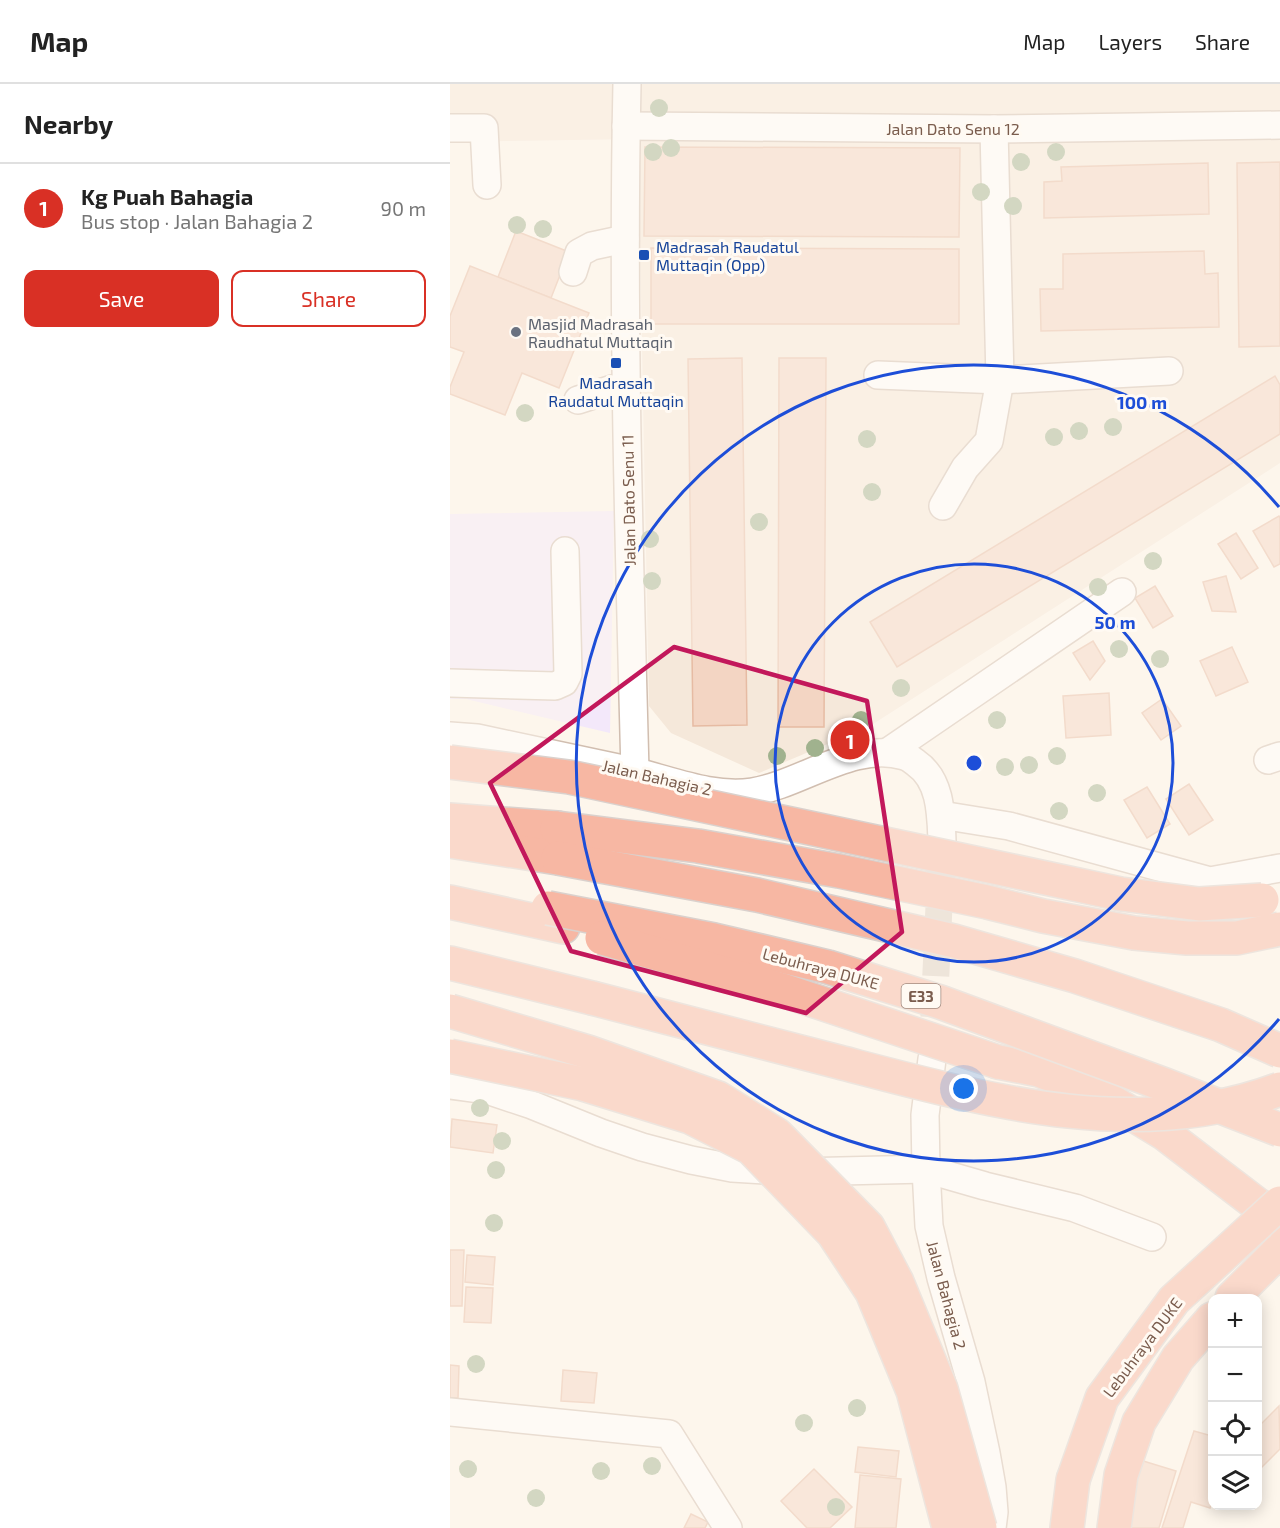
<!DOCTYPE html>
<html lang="en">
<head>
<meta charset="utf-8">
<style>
	:root { --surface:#fff; --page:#f2f2f2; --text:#222; --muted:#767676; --line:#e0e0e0; --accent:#d93025 }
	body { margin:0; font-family:"Exo 2",sans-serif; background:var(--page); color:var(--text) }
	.controls { position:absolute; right:18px; bottom:18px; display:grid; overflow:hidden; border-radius:12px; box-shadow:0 3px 15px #0003 }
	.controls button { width:54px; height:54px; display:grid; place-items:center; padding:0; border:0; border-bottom:2px solid var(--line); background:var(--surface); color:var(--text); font:30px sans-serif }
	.you { position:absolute; left:514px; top:1005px; width:21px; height:21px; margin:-15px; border:4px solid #fff; border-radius:50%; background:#1a73e8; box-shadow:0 0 0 9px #1a73e833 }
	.badge { display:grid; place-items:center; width:39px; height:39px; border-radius:50%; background:var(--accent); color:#fff; font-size:20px; font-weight:700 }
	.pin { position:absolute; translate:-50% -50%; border:3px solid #fff; box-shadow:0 2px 6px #0006 }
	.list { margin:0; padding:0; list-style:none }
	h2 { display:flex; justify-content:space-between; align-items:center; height:78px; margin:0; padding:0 24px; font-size:26px }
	h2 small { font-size:20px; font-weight:400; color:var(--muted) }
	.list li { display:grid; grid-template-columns:39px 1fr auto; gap:18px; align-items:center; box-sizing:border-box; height:90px; padding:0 24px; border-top:2px solid var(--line) }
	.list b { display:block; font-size:22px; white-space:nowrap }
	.list p { margin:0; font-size:20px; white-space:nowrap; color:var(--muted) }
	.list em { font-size:20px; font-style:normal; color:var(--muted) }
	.actions { display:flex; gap:12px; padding:18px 24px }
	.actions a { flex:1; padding:14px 0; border:2px solid var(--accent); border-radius:12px; text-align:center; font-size:21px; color:var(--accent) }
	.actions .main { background:var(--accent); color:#fff }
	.icon { flex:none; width:33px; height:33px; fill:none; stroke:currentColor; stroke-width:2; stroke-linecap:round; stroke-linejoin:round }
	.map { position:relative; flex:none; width:830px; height:1444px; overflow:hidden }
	header { display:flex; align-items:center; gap:36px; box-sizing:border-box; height:84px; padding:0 30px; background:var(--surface); border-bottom:2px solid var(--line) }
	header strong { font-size:28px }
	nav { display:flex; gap:33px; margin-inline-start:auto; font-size:21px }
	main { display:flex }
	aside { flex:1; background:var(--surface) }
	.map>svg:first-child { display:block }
	.residential { fill:#f5e8da }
	.education { fill:#f3e8fa }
	.building { fill:#f3d5c3; stroke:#e6bba3; stroke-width:1.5 }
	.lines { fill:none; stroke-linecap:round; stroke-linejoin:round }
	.minor-tunnel { stroke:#dcd0c4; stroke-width:27; stroke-dasharray:27 14; stroke-linecap:butt }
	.minor-casing { stroke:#d1beb0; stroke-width:30 }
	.highway-casing { stroke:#dad1cd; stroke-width:36 }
	.minor { stroke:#fff; stroke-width:27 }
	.highway { stroke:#f7b7a3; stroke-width:33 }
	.highway-bridge-casing { stroke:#dad1cd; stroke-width:36; stroke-linecap:butt }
	.highway-bridge { stroke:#f7b7a3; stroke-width:33 }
	.tree { fill:#a0b28e }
	.marked { fill:none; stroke:#c2185b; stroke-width:4.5; stroke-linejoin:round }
	.ring { fill:none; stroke:#1d4ed8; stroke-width:3 }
	.transit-dot { fill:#1a4fb4; stroke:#fffaf3; stroke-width:2 }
	.worship-dot { fill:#6b7280; stroke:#fffaf3; stroke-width:2 }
	.labels { text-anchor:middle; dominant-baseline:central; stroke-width:6; stroke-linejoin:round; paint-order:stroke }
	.shield { fill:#fffaf3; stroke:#a28b7f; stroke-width:1.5 }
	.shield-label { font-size:15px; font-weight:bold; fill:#7a5c4d }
	.street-label { font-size:16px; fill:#7a5c4d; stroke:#fffaf3 }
	.transit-label { font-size:16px; fill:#164399; stroke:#fffaf3; text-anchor:start }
	.worship-label { font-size:16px; fill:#5b616d; stroke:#fffaf3; text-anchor:start }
	.centre { fill:#1d4ed8; stroke:#fffaf3; stroke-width:3 }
	.ring-label { font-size:18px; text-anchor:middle; font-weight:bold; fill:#1d4ed8; stroke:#fffaf3; stroke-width:6; stroke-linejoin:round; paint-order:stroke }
</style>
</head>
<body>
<header>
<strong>Map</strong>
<nav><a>Map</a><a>Layers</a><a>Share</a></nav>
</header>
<main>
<aside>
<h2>Nearby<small></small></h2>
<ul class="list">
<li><span class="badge">1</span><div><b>Kg Puah Bahagia</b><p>Bus stop · Jalan Bahagia 2</p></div><em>90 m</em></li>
</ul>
<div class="actions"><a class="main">Save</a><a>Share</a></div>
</aside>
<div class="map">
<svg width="830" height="1444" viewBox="0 0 830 1444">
	<rect width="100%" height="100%" fill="#fdf6ec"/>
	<path class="residential" d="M0 0H830V379L420 642 309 689 221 649 199 622 188 55 0 58Z"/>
	<path class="education" d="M164 427 160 649 16 615H0V430Z"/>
	<g class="building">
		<path d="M195 63 510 64 509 153 194 152Z"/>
		<path d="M830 78V262L789 263 787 79Z"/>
		<path d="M758 79 759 130 594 134V98L612 97 611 83Z"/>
		<path d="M66 147 119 168 101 214 48 193Z"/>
		<path d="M201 164 509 165V240H201Z"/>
		<path d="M754 167 755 190 768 189 769 243 591 247 590 205H613V170Z"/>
		<path d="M20 182 139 229 109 304 72 289 55 331 0 310V303L14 268 0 263V232Z"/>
		<path d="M292 274 297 641 243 642 238 275Z"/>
		<path d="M329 274H376L374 643H328Z"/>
		<path d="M825 292 830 301V350L447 583 420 538Z"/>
		<path d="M829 432 830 434V480L824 483 803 447Z"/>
		<path d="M786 449 808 484 791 495 768 460Z"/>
		<path d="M776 492 786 528 762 527 753 498Z"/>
		<path d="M705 502 723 532 703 544 685 514Z"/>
		<path d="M643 557 655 577 640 596 623 569Z"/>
		<path d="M782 563 798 598 766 612 750 577Z"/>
		<path d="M659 609 661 651 616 654 613 612Z"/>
		<path d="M712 615 731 642 711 656 692 629Z"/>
		<path d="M739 700 763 736 739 751 716 715Z"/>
		<path d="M697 703 720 740 697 754 674 716Z"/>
		<path d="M2 1035 47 1041 43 1069 0 1063Z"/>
		<path d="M0 1166H14L12 1222H0Z"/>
		<path d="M17 1171 45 1173 43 1201 15 1198Z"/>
		<path d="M16 1203 43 1204 41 1239 14 1238Z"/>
		<path d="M0 1281 9 1282 8 1314H0Z"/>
		<path d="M113 1286 147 1289 144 1319 111 1317Z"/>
		<path d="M829 1322 830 1365 811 1384 808 1381V1343Z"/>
		<path d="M744 1347 762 1352V1417L760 1424 741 1418 733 1444H712Z"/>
		<path d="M408 1363 449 1367 446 1393 405 1388Z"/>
		<path d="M690 1376 726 1387 709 1444H682L670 1440Z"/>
		<path d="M364 1385 402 1423 380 1444H357L331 1417Z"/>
		<path d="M410 1391 451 1395 446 1444H405Z"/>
		<path d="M241 1430 258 1438 255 1444H234Z"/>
	</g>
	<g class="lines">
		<path class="minor-tunnel" d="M482 974 492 757"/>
		<defs>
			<g id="minor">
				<path d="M177 0C172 229 179 459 185 688"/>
				<path d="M176 42 544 45 830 41"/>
				<path d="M0 44H34L37 101"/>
				<path d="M123 188 129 169 142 162 175 155"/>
				<path d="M428 291 550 296 719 287"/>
				<path d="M128 316 162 305 176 306"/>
				<path d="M493 422 515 384 539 357 550 296 544 45"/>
				<path d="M0 599 105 602 114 598 118 590 115 467"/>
				<path d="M0 652 27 654C79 665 131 676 182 687 221 696 262 714 302 708 350 701 405 656 454 672 459 673 462 676 466 679 491 696 491 730 492 757"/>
				<path d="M438 668 672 508"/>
				<path d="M818 676 830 672"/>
				<path d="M491 731 559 742 760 797 830 784"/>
				<path d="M482 975 475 1031 476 1085 479 1142 491 1194 521 1298 536 1369 542 1403 544 1428 542 1444"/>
				<path d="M0 1001 37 1006 82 1021 151 1049 192 1063 241 1076 282 1084 348 1088 476 1085 535 1102 625 1124 702 1153"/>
				<path d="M0 1328 219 1350 278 1444"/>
			</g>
			<g id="highway">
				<path d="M0 736 107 744"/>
				<path d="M0 757 108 774"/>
				<path d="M0 818 113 843"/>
				<path d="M0 879 142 914"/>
				<path d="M548 978 589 986 656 1014 715 1050 830 1138"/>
				<path d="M782 1214 830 1166"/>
				<path d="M617 1444 623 1396"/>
				<path d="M664 1444 671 1391 689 1338 728 1274 762 1235"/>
			</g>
		</defs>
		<use href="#minor" class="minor-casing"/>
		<use href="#highway" class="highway-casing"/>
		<use href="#minor" class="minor"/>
		<use href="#highway" class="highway"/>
		<defs>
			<g id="highway-bridge">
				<path d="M0 678 119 693 671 810 749 820 812 816"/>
				<path d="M107 744 248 762 389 787 537 818 593 832 684 849 737 854H787L830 845"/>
				<path d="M108 774 307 811 504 857 625 892 771 941 830 967"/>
				<path d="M98 824 264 856 378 883 490 918 715 1001 830 1046"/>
				<path d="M152 854 329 905 548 978"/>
				<path d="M142 914C224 935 306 957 389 978 531 1015 686 1060 830 1005"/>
				<path d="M0 927 138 968 268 1014 327 1051 418 1143 447 1198 491 1305 530 1444"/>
				<path d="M0 972 133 1000 240 1033 301 1064 383 1149 422 1208 463 1307 499 1444"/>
				<path d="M623 1396 652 1314 724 1216 830 1119"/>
			</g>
		</defs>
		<use href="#highway-bridge" class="highway-bridge-casing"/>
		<use href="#highway-bridge" class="highway-bridge"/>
	</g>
	<g class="tree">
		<circle cx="209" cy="24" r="9"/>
		<circle cx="221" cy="64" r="9"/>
		<circle cx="203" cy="68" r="9"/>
		<circle cx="606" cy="68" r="9"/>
		<circle cx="571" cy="78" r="9"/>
		<circle cx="531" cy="108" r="9"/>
		<circle cx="563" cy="122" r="9"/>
		<circle cx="67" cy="141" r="9"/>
		<circle cx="93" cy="145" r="9"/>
		<circle cx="75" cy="329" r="9"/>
		<circle cx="663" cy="343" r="9"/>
		<circle cx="629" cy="347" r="9"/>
		<circle cx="604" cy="353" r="9"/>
		<circle cx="417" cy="355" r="9"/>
		<circle cx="422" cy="408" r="9"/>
		<circle cx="309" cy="438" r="9"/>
		<circle cx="200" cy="455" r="9"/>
		<circle cx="703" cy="477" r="9"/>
		<circle cx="202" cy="497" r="9"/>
		<circle cx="648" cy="503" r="9"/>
		<circle cx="669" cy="565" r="9"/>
		<circle cx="710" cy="575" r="9"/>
		<circle cx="451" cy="604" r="9"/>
		<circle cx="411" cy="636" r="9"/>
		<circle cx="547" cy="636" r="9"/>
		<circle cx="365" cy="664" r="9"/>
		<circle cx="327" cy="672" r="9"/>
		<circle cx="607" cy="672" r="9"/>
		<circle cx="579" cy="681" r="9"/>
		<circle cx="555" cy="683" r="9"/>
		<circle cx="647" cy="709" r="9"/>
		<circle cx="609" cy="727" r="9"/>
		<circle cx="30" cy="1024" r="9"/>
		<circle cx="52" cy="1057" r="9"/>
		<circle cx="46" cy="1086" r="9"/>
		<circle cx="44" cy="1139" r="9"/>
		<circle cx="26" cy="1280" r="9"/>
		<circle cx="407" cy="1324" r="9"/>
		<circle cx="354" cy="1339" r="9"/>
		<circle cx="202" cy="1382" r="9"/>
		<circle cx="18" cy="1385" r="9"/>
		<circle cx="151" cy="1387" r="9"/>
		<circle cx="86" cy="1414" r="9"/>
		<circle cx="386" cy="1423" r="9"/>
	</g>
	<path d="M0 0H830V1444H0ZM224 563 417 617 452 848 356 929 121 867 40 699Z" fill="#fdf6ec" fill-opacity=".55" fill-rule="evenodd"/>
	<path class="marked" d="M224 563 417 617 452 848 356 929 121 867 40 699Z"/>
	<g class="ring">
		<circle cx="524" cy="679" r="199"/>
		<path d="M829 935A398 398 0 1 1 829 423"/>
	</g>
	<g class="transit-dot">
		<rect x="188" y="165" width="12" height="12" rx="3"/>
		<rect x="160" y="273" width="12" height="12" rx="3"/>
	</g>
	<circle class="worship-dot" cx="66" cy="248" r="6"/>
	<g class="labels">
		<rect class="shield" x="451.5" y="900" width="39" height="24" rx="4.5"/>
		<g class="shield-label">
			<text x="471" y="912">E33</text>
		</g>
		<g class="street-label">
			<text x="503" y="44">Jalan Dato Senu 12</text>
			<text transform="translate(178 416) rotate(-91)">Jalan Dato Senu 11</text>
			<text transform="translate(207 693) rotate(13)">Jalan Bahagia 2</text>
			<text transform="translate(371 884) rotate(15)">Lebuhraya DUKE</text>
			<text transform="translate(497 1211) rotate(75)">Jalan Bahagia 2</text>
			<text transform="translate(692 1263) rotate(-53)">Lebuhraya DUKE</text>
		</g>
		<g class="transit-label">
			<text x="206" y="162">Madrasah Raudatul<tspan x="206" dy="18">Muttaqin (Opp)</tspan></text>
			<text x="166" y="298" text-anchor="middle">Madrasah<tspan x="166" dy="18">Raudatul Muttaqin</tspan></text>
		</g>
		<g class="worship-label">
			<text x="78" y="239">Masjid Madrasah<tspan x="78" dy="18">Raudhatul Muttaqin</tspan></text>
		</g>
	</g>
	<circle cx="524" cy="679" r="9" class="centre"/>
	<g class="ring-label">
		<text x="692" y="325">100 m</text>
		<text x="665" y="545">50 m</text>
	</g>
</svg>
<div class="controls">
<button>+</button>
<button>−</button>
<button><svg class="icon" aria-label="locate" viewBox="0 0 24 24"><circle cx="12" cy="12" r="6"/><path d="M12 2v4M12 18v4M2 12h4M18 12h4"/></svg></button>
<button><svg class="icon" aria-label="layers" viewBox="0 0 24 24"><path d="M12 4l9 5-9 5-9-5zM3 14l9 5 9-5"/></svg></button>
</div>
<div class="you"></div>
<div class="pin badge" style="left:400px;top:656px">1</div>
</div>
</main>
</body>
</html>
